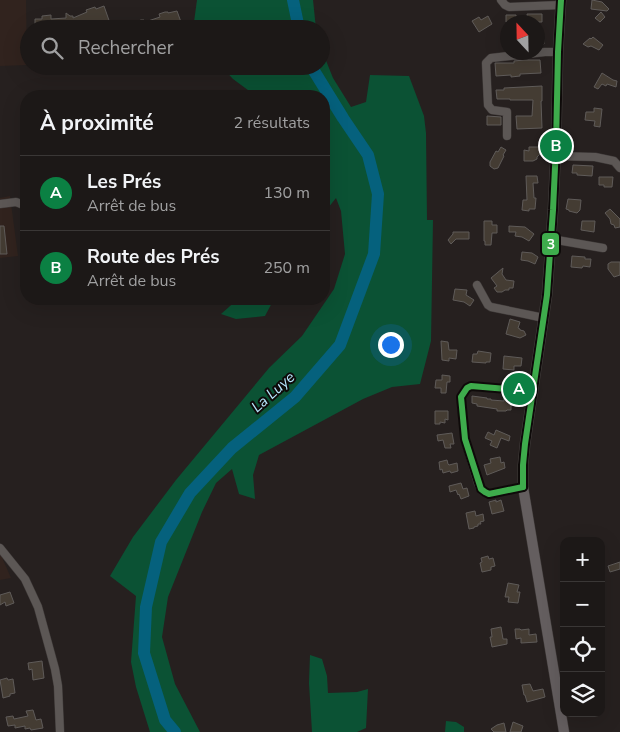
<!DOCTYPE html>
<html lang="fr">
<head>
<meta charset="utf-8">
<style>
	:root { --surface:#1c1817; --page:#292524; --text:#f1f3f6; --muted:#a0a0a1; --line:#3a3736; --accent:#0b8043 }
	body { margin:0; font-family:"Nunito Sans",sans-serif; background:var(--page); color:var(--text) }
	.controls { position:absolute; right:15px; bottom:15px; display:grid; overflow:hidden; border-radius:10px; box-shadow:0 5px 20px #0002 }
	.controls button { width:45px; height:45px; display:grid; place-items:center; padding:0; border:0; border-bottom:1px solid var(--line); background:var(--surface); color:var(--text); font:25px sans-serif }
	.compass { position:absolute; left:500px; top:15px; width:45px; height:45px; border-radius:50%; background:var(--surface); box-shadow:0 5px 20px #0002; rotate:338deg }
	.you { position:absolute; left:390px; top:344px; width:18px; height:18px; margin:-12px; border:4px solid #fff; border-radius:50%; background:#1a73e8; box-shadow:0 0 0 8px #1a73e833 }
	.badge { display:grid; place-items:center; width:32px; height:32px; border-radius:50%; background:var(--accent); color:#fff; font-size:16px; font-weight:700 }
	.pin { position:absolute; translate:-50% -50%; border:2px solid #fff; box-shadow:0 1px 5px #0006 }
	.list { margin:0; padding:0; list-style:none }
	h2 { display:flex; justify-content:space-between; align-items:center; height:65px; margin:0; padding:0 20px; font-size:21px }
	h2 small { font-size:16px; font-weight:400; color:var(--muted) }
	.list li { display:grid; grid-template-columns:32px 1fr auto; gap:15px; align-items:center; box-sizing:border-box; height:75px; padding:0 20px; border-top:1px solid var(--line) }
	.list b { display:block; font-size:19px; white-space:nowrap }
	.list p { margin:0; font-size:16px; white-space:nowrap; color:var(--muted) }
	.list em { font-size:16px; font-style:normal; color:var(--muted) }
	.icon { flex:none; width:28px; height:28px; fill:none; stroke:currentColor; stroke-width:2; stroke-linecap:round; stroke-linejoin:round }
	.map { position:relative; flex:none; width:620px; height:732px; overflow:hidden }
	.search { position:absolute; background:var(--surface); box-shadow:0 5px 20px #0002; left:20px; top:20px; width:310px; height:55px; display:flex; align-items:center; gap:12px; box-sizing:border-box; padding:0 18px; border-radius:28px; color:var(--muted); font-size:19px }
	.panel { position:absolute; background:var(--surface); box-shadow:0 5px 20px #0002; left:20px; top:90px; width:310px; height:215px; border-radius:20px }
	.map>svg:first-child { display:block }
	.built { fill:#31231e }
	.forest { fill:#0b5234 }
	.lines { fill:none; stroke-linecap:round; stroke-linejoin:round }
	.river { stroke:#05617d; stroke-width:12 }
	.building { fill:#443c33; stroke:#5f5b59 }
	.street-casing { stroke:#3f3a39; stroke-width:9 }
	.secondary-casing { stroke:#3f3a39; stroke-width:11 }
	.street { stroke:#5c5755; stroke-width:8 }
	.secondary { stroke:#645e5f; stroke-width:10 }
	.bus-1-casing { stroke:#0e0a09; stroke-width:10 }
	.bus-1 { stroke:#3eac4c; stroke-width:6 }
	.labels { text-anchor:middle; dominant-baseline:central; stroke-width:4; stroke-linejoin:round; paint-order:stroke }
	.water-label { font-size:15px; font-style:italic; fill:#b8e8ff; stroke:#0e0a09 }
	.line-badge { stroke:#0e0a09; stroke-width:2 }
	.badge-label { font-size:14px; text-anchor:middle; font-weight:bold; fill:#fff }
</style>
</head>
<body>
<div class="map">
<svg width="620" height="732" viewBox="0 0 620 732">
	<rect width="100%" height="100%" fill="#26201f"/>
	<g class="built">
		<path d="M0 0H26L27 65 0 66Z"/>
		<path d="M10 196 18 256 0 258V198Z"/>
		<path d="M0 553 11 578 0 580Z"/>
	</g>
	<g class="forest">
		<path d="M197 0H313L316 29H196L194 22Z"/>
		<path d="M321 48 333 78 351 107 366 102 370 75 409 76 424 116 426 133 427 220H433L431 341 420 384 392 387 363 399 259 455 253 475 255 499 239 494 232 469 216 483 202 512 168 597 162 637 175 684 200 732H150L136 687 131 662 136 596 110 576 133 537 176 480 269 368 302 336 334 289 345 254 341 211 336 198 324 213V96H256L233 79 221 66H321Z"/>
		<path d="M238 299H274L265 316 236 319 221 314Z"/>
		<path d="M310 655 322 659 327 676 328 693 357 692 368 689 366 728 357 732H312L309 683Z"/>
		<path d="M446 721 456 722 464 727V732H445Z"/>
	</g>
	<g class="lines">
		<g class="river">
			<path d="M293 0 299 29"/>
			<path d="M175 732 165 720 144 653 146 607 161 542 190 493 232 448 295 397 340 345 374 254 378 194 368 155 343 118 311 66"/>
		</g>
	</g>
	<g class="building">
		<path d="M592 0 602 2 609 9 607 11 591 9Z"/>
		<path d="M104 6 112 29H104V26L95 29H35V19H42V16L51 15V19L66 18V13L70 16H73V18L87 12 86 10 95 7 96 9Z"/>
		<path d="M177 11 181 22 173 25 175 29H138L135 22 141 20H144L145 22 160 17 159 14 165 12H168V13Z"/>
		<path d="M601 12 605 17 600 22 595 18Z"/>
		<path d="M527 14H542V22H536V20L528 21Z"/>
		<path d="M506 15H516V17H520V22H506Z"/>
		<path d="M488 16 492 24 479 32 472 21 479 17 481 20Z"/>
		<path d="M543 31 544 44 539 45 538 32Z"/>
		<path d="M593 37 603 45 599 50 591 46 588 47 583 44 590 38 591 39Z"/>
		<path d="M524 60H540L541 73 520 74V76L511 77V75L496 76 495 63H514V61Z"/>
		<path d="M602 73 613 80 617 81 616 87 607 84 606 86 602 84 598 89 594 87Z"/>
		<path d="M542 86V101H541L542 128 517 129 516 116H532L533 100H510V99H497L496 90H504V88Z"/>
		<path d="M594 108 602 109 600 127 594 126 595 121 585 120 586 112H594Z"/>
		<path d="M487 116 501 117V125H487Z"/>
		<path d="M501 147 506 150 503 155 504 156 498 168 494 169 490 166V162L496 151 498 152Z"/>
		<path d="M529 147H540V154L537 157V159L533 161H524V150L529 151Z"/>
		<path d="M573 165 593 166 592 176 577 175V173H572Z"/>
		<path d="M526 176H537L538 183H533L534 198H536L535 209H529V211L522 210 523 200H527Z"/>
		<path d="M599 177H613L612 187H604V185H599Z"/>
		<path d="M568 199 581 200 580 210 577 213 569 211V210L566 209Z"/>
		<path d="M610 209 620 219V227L615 228 614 225 611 224 610 219 605 213Z"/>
		<path d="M484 221H492V225H497V233H492L491 245H485V241H484Z"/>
		<path d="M582 221H595L594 232 581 230Z"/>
		<path d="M0 226H4L7 254H0Z"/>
		<path d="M509 226 525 227 534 234 529 241 522 237 515 236 516 232H509Z"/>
		<path d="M453 232H469V239H456L451 244 448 240 453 234Z"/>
		<path d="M522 252 532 253 538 257 535 264 528 261 521 260Z"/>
		<path d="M572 256 585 257V259H591L590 267 583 266 582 268 571 267Z"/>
		<path d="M611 262H620V275L614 277 608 269V264Z"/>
		<path d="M503 268 502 274 506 280 514 281 513 288H509V290H505L502 292H497L494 288 497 286 491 278Z"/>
		<path d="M455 289 467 290 466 295 474 300 470 306 464 302 453 300Z"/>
		<path d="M510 319 520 322 518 328 520 329V330L524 331 526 335 520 338 506 334Z"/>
		<path d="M441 341 448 342 449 350H457L456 359 449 358V361L442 360Z"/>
		<path d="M478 351 491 353 490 362H486V363L472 362 473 354H477Z"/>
		<path d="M504 356 522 358 521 366H514V370L503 369Z"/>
		<path d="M442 375 450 376V382H447L446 393H441V388H435L436 380H442Z"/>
		<path d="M472 396 487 398V399H491V400L504 401V398L516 399V406L511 405V410H507L506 411H497V409L477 406V404L472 403Z"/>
		<path d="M435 411H448V420L445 419V423L440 422V424H435Z"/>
		<path d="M496 430 510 436 509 441 501 438 497 448 490 445 492 441 485 438 488 432 494 435Z"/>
		<path d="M452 433 454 444H450L451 448H445L443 440 438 441 437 435Z"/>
		<path d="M500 457 501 463 504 462 505 468 487 475 484 465 491 463 490 459Z"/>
		<path d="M447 460 448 464 449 465 457 463 458 471 451 473 450 471 443 473 442 469 440 470 439 462Z"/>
		<path d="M461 483 463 489 467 488 469 496 461 499 459 494 458 495 456 490 450 492 449 486Z"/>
		<path d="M496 500V502L501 500 504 511 492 514 489 502Z"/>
		<path d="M475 511 476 516 483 514 484 521 480 522 481 524H478V526L474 527V528L469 529 466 513Z"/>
		<path d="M488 556 489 559 493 558 495 566 491 567V570L482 572 480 563 482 562 481 558Z"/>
		<path d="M620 562V569L610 572 608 566Z"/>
		<path d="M508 583 519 585 517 592H520L518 603 508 602 509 597H505Z"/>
		<path d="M10 592 14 603 6 606 5 602 0 605V595Z"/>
		<path d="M501 627 503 639H507V644L492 647 490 637H492L491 629Z"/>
		<path d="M515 629H520L521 630 529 629V635L536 634 537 642 521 643V638L516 639Z"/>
		<path d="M42 661 44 678 33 680 32 669 29 670 28 663Z"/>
		<path d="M7 678 8 680 13 679 15 693 10 694V696L3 698 0 680Z"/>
		<path d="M530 684 533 691 543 689 545 697 527 702 525 695H524L522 685Z"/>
		<path d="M33 710 36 720 41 719 43 728 31 730 30 728 25 729V726L15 728V725L8 726 6 717 13 716 14 719 28 716 26 711Z"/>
		<path d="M513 722 523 726 521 732H510Z"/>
		<path d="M504 723 506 732H494L491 729 497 725Z"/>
	</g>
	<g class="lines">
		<defs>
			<g id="street">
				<path d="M501 0 505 5 509 7 561 5"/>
				<path d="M507 136V112L492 110 488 105 486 63 491 58 545 52H558"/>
				<path d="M555 156 595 157 614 161 620 168"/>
				<path d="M0 204 16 202 26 206"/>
				<path d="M551 239 603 248"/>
				<path d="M477 285 488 305 491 307 544 318"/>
				<path d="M523 487 489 494C482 492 480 489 478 483L465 439 461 397 467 388 471 386 533 391"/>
				<path d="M0 548 25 579 38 607 55 669 58 686 60 732"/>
			</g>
			<path id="secondary" d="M561 0 558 52 556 146 553 210 547 295 525 444 523 465V487L564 732"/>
		</defs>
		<use href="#street" class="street-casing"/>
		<use href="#secondary" class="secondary-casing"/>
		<use href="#street" class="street"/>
		<use href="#secondary" class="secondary"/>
		<defs>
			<g id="bus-1">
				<path d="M523 487V465L525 444 547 295 553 210 556 146 558 52 561 0"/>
				<path d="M523 487 489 494 485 492 481 489 465 439 461 397 467 388 471 386 533 391"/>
			</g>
		</defs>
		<use href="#bus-1" class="bus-1-casing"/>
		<use href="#bus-1" class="bus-1"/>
	</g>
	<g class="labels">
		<g class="water-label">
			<text transform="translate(273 392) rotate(-42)">La Luye</text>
		</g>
	</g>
	<rect class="line-badge" x="541" y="232" width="19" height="24" rx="5" fill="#3eac4c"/>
	<g class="badge-label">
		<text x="551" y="249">3</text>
	</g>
</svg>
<div class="controls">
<button>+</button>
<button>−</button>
<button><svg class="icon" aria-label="locate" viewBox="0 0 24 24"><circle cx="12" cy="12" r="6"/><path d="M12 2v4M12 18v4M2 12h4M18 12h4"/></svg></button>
<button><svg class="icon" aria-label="layers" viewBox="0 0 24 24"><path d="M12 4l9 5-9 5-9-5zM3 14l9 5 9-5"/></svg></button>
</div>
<svg class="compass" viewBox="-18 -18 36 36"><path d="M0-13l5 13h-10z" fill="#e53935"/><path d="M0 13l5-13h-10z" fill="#a0a0a1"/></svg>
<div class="you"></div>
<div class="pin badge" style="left:519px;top:389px">A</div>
<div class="pin badge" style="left:556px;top:146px">B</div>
<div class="search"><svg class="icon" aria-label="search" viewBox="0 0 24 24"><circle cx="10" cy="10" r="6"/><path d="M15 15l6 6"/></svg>Rechercher</div>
<section class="panel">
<h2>À proximité<small>2 résultats</small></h2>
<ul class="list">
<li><span class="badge">A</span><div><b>Les Prés</b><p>Arrêt de bus</p></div><em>130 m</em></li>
<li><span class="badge">B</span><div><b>Route des Prés</b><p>Arrêt de bus</p></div><em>250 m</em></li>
</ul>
</section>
</div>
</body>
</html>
